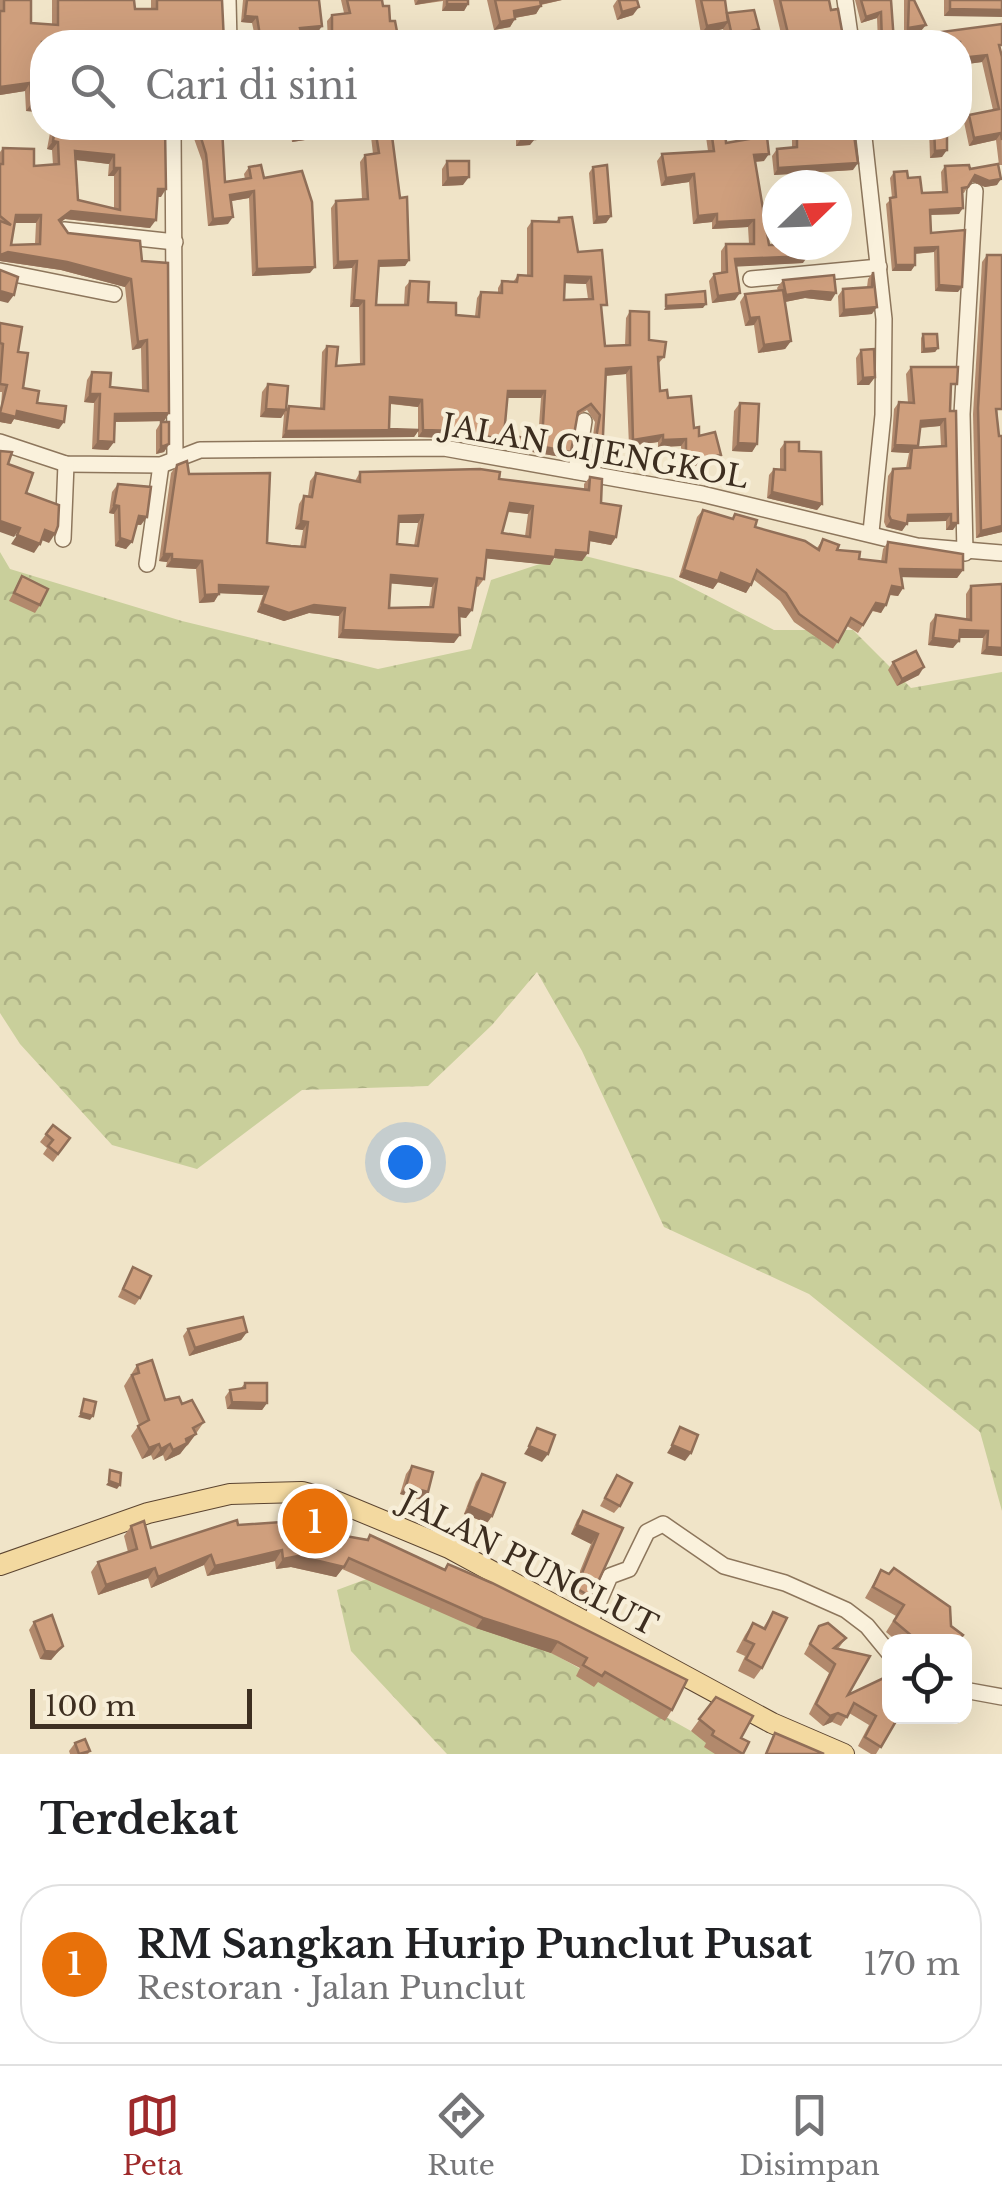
<!DOCTYPE html>
<html lang="id">
<head>
<meta charset="utf-8">
<style>
	:root { --surface:#fff; --page:#f2f2f2; --text:#202124; --muted:#757577; --line:#e0e0e0; --accent:#9e2a2b }
	body { margin:0; font-family:"Libre Baskerville",serif; background:var(--page); color:var(--text) }
	.controls { position:absolute; right:30px; bottom:30px; display:grid; overflow:hidden; border-radius:20px; box-shadow:0 10px 40px #0002 }
	.controls button { width:90px; height:90px; display:grid; place-items:center; padding:0; border:0; border-bottom:2px solid var(--line); background:var(--surface); color:var(--text); font:50px sans-serif }
	.compass { position:absolute; left:762px; top:170px; width:90px; height:90px; border-radius:50%; background:var(--surface); box-shadow:0 10px 40px #0002; rotate:67deg }
	.scale { position:absolute; left:30px; bottom:25px; width:222px; box-sizing:border-box; padding-left:10px; border:5px solid #3d2e20; border-top:0; font-size:28px; line-height:35px; white-space:nowrap; color:#3d2e20; -webkit-text-stroke:8px #f7eed8; paint-order:stroke }
	.you { position:absolute; left:405px; top:1162px; width:35px; height:35px; margin:-25px; border:8px solid #fff; border-radius:50%; background:#1a73e8; box-shadow:0 0 0 15px #1a73e833 }
	.badge { display:grid; place-items:center; width:65px; height:65px; border-radius:50%; background:var(--accent); color:#fff; font-size:32px; font-weight:700 }
	.pin { position:absolute; translate:-50% -50%; border:5px solid #fff; box-shadow:0 2px 10px #0006 }
	.list { margin:0; padding:0; list-style:none }
	h2 { display:flex; justify-content:space-between; align-items:center; height:130px; margin:0; padding:0 40px; font-size:42px }
	h2 small { font-size:32px; font-weight:400; color:var(--muted) }
	.list li { display:grid; grid-template-columns:65px 1fr auto; gap:30px; align-items:center; box-sizing:border-box; height:160px; margin:0 20px 20px; padding:0 20px; border:2px solid var(--line); border-radius:40px }
	.list b { display:block; font-size:38px; white-space:nowrap }
	.list p { margin:0; font-size:32px; white-space:nowrap; color:var(--muted) }
	.list em { font-size:32px; font-style:normal; color:var(--muted) }
	.icon { flex:none; width:55px; height:55px; fill:none; stroke:currentColor; stroke-width:2; stroke-linecap:round; stroke-linejoin:round }
	.map { position:relative; flex:none; width:1002px; height:1754px; overflow:hidden }
	.search { position:absolute; background:var(--surface); box-shadow:0 10px 40px #0002; left:30px; right:30px; top:30px; height:110px; display:flex; align-items:center; gap:25px; box-sizing:border-box; padding:0 35px; border-radius:40px; color:var(--muted); font-size:38px }
	.sheet { height:310px; background:var(--surface) }
	nav { display:flex; justify-content:space-around; align-items:center; box-sizing:border-box; height:140px; border-top:2px solid var(--line); background:var(--surface); font-size:28px; color:var(--muted) }
	nav a { display:grid; justify-items:center; gap:5px }
	nav .on { color:var(--accent) }
	.map>svg:first-child { display:block }
	.forest { fill:url(#forest-crowns) }
	.lines { fill:none; stroke-linecap:round; stroke-linejoin:round }
	.minor-casing { stroke:#8d765c; stroke-width:18 }
	.major-casing { stroke:#5b4430; stroke-width:22 }
	.minor { stroke:#faf1dc; stroke-width:15 }
	.major { stroke:#f3d9a0; stroke-width:20 }
	.wall { fill:#b2896c; fill-rule:evenodd }
	.shaded-wall { fill:#916f58 }
	.building { fill:#cf9f7d; stroke:#916f58; stroke-width:2.5; fill-rule:evenodd }
	.labels { text-anchor:middle; dominant-baseline:central; stroke-width:9; stroke-linejoin:round; paint-order:stroke }
	.street-label { font-size:30px; fill:#3d2e20; stroke:#f7eed8 }
</style>
</head>
<body>
<div class="map">
<svg width="1002" height="1754" viewBox="0 0 1002 1754">
	<defs>
		<pattern id="forest-crowns" width="20" height="18" patternUnits="userSpaceOnUse" patternTransform="scale(2.5)"><rect width="20" height="18" fill="#c9cf9b"/><path d="M2 6a3 3 0 1 1 6 0M12 15a3 3 0 1 1 6 0" fill="none" stroke="#aeb285"/></pattern>
	</defs>
	<rect width="100%" height="100%" fill="#f0e4c8"/>
	<g class="forest">
		<path d="M0 552 10 569 182 621 378 669 471 649 491 580 573 553 673 578 774 630H853L911 688 1002 672V1511L980 1432 809 1294 664 1227 582 1051 537 972 492 1025 428 1086 302 1090 197 1169 112 1145 20 1044 0 1013Z"/>
		<path d="M380 1574 520 1635 732 1754H447L351 1651 337 1590Z"/>
	</g>
	<g class="lines">
		<defs>
			<g id="minor">
				<path d="M228 0 229 42"/>
				<path d="M845 0 851 42"/>
				<path d="M173 128 175 460"/>
				<path d="M863 128 884 319 883 415 871 532"/>
				<path d="M64 230 175 242"/>
				<path d="M0 271 114 294"/>
				<path d="M751 279 879 267"/>
				<path d="M0 442 66 464 161 465 200 450 444 448 702 494 917 546 1002 553"/>
				<path d="M576 471 584 421"/>
				<path d="M63 539 66 464"/>
				<path d="M965 553 962 414 975 191"/>
				<path d="M147 564 161 465"/>
				<path d="M588 1627 610 1576 629 1569 647 1532 663 1524 724 1566 785 1583 846 1610 867 1626 890 1654"/>
				<path d="M964 1690 1002 1697"/>
			</g>
			<path id="major" d="M0 1565 148 1513 230 1494 302 1492 333 1500 449 1548 772 1723 844 1754"/>
		</defs>
		<use href="#minor" class="minor-casing"/>
		<use href="#major" class="major-casing"/>
		<use href="#minor" class="minor"/>
		<use href="#major" class="major"/>
	</g>
	<g class="wall">
		<path d="M0 0H31V23L52 24V0H134L135 9H151V0H222L224 42 117 41 42 42 39 112 26 111 25 91 0 95Z"/>
		<path d="M243 0H319L318 32 302 34 304 42H256L252 23 241 22Z"/>
		<path d="M341 0H382L383 6 399 42H328L327 21 332 15 344 13Z"/>
		<path d="M414 0H468V4L464 11H442L443 1 415 5Z"/>
		<path d="M487 0H562L541 5 536 14 515 18 510 27 494 30Z"/>
		<path d="M617 0H637L633 15 617 20 613 6Z"/>
		<path d="M695 0H725L727 13 753 37 726 42 723 29 701 34Z"/>
		<path d="M773 0H829L837 42H783Z"/>
		<path d="M855 0H891L894 42H878L877 18 861 23Z"/>
		<path d="M904 0H914L921 31 904 34Z"/>
		<path d="M944 0H1002L944 16Z"/>
		<path d="M926 34 1001 52 1002 165H999L996 140 969 146 964 122 969 115 993 110 982 62 960 65V42H921Z"/>
		<path d="M54 128H165L161 197H157L150 228 65 219 61 222 68 233 142 261 169 413 164 421 115 422 114 442 108 450 92 449 94 403 84 402 87 380 92 372 110 387 142 390 141 348 132 350 125 287 61 270 0 261V152L3 148 34 166 53 165 52 150 47 149 50 133ZM75 160 109 164 108 176H114V209L78 200ZM15 223H36L35 244 11 245Z"/>
		<path d="M196 128H222L225 182 245 179 244 174 249 167 264 178 310 273 252 276 249 198 231 201 228 224 208 226 202 161 192 133Z"/>
		<path d="M290 128H309L305 140 292 142Z"/>
		<path d="M370 128H391L409 260 405 266 379 267 376 305H404L405 287 410 281 428 302 456 315 475 316 477 298 481 292 498 293V288L502 281 513 282 518 275 527 276V228L532 221 556 222 559 218 578 252 602 250V311L605 346 625 345 626 318 630 311 649 340 664 357 658 364 660 391 694 428 716 461 681 469V446L658 447V442L629 446 626 374 606 376 598 464 589 462 595 422 587 410 577 416 571 452 567 458 453 438 418 437V431L414 437 282 438 284 414 281 418 260 417 262 392 268 384 286 409 289 406 320 409 322 352 327 346 336 366 360 364 359 307H350L352 268 333 269 331 208 336 201 362 199 360 162 365 155 373 154ZM565 283 586 284 588 299 564 300ZM508 398H541L538 439 504 435ZM390 404 418 407V430L389 429Z"/>
		<path d="M481 128H534L530 145 516 146V136L482 140Z"/>
		<path d="M751 128H766L764 161 755 162 769 245 803 263 736 266 735 300 712 303 709 281 714 274 721 272V251L726 244H749L748 227 712 229V222L693 224 689 182 661 186 657 161 662 154 708 151 706 137 711 130 726 143 749 139V131Z"/>
		<path d="M792 128H853V170L774 175 772 156 777 149 792 148Z"/>
		<path d="M929 128H947L942 157 930 158Z"/>
		<path d="M447 161 463 185 442 186V169Z"/>
		<path d="M945 166 970 169 997 185 985 187 971 181 964 193H962L959 214 930 215 931 233 958 292 935 291 934 252 915 254V265L911 271H892L886 204 892 198 890 178 894 172 908 178 922 193 942 192 941 172Z"/>
		<path d="M593 167 611 216 606 223 593 224 589 173Z"/>
		<path d="M987 255 999 436 1002 532 976 538 973 414 982 262Z"/>
		<path d="M873 272 872 314 839 317 838 296 843 289 867 287 868 279Z"/>
		<path d="M783 280 831 301 805 298 785 302 791 341 785 349 758 353 754 325 745 326 740 302 745 294 778 291 777 288Z"/>
		<path d="M0 323 18 352 23 388 59 429 14 419 11 424 0 422 2 392H0Z"/>
		<path d="M923 334 938 348 935 352 921 353V338Z"/>
		<path d="M861 350 875 377 869 385H857L856 358Z"/>
		<path d="M911 367 952 391H951L950 411 953 530H946V521L907 522 902 531 886 527 884 522 888 476 893 469 906 468 909 453 891 452 894 409 899 402 908 403 906 374ZM940 426 941 446 917 448 920 428Z"/>
		<path d="M740 403 757 444 752 452 732 451 734 411Z"/>
		<path d="M161 422 169 444 164 452 156 454V430Z"/>
		<path d="M785 442 799 451 822 504 817 510 767 498 769 475 774 469H780V449Z"/>
		<path d="M177 465 189 474 267 543 300 547 303 530 295 529 299 504 304 496H308L310 481 316 473 355 481 360 472 499 479 584 489V484L590 477 616 537 611 545 589 541 582 561 554 558 550 565 486 558 484 579 478 587 476 586 466 618 459 617 454 643 338 638 339 616 309 613 284 621 257 612 263 595 219 593 214 602 199 603 196 569 166 567 167 562 159 561 171 473ZM508 512 528 514 525 536 502 533ZM398 523H418L414 546 397 544ZM390 583 432 587 429 607 389 608Z"/>
		<path d="M118 484 141 525H137L126 549 115 546 114 514 109 513 112 492Z"/>
		<path d="M703 510 732 519 735 514 755 527 817 548 823 539 837 550 859 559 881 562 883 549 888 542 963 570 957 578 901 577 903 588 898 596 889 595 881 613 872 611 858 633 847 626 833 649 794 622 780 601 753 579 746 593 718 582 713 589 679 577 697 517Z"/>
		<path d="M22 576 40 605 35 613 9 601Z"/>
		<path d="M1002 584V656L981 654 983 638H959L953 648 928 645 930 623 936 615 966 619V594L971 586Z"/>
		<path d="M893 662 919 675 897 686 888 670Z"/>
		<path d="M53 1125 70 1138 53 1162 43 1154 47 1148 40 1142Z"/>
		<path d="M133 1267 140 1298 135 1305 118 1297Z"/>
		<path d="M188 1329 247 1332 241 1340 189 1356 183 1336Z"/>
		<path d="M137 1365 165 1400 182 1404 204 1422 188 1445 185 1447 180 1454 165 1461 163 1455 153 1460 151 1455 142 1459 131 1436 139 1425 124 1386Z"/>
		<path d="M245 1383 267 1403 262 1410 227 1409 225 1397 230 1390 241 1388Z"/>
		<path d="M412 1466 422 1500 400 1494 406 1474Z"/>
		<path d="M482 1474 492 1516 487 1523 464 1514 476 1482Z"/>
		<path d="M617 1475 620 1506 614 1513 600 1506Z"/>
		<path d="M583 1511 623 1528 591 1597 585 1606 569 1598 591 1544 571 1534 577 1520Z"/>
		<path d="M238 1525 334 1534 367 1540 370 1535 444 1570 448 1564 672 1710 665 1721 598 1682 594 1687 576 1676 580 1668 551 1653 476 1628 342 1569 336 1577 291 1567 276 1569 275 1561 207 1576 204 1565 151 1588 148 1578 98 1595 91 1572 98 1562 128 1552 124 1536 131 1526 151 1548Z"/>
		<path d="M881 1570 958 1642H898L886 1632 896 1616 865 1598Z"/>
		<path d="M773 1612 762 1668 754 1679 738 1671 745 1656 736 1652 745 1635 753 1623 763 1628Z"/>
		<path d="M34 1622 63 1646 51 1660 40 1659 29 1630Z"/>
		<path d="M819 1626 846 1638 838 1649 848 1695 899 1716 876 1754H871L858 1746 869 1725 849 1713 841 1726 832 1722 823 1726 809 1714 829 1673 804 1654Z"/>
		<path d="M716 1697 741 1738 743 1754H715L704 1747 706 1743 691 1731Z"/>
		<path d="M75 1743 90 1751 88 1754H70L69 1751Z"/>
	</g>
	<g class="shaded-wall">
		<path d="M418 0H443L415 5Z"/>
		<path d="M538 0H562L534 6Z"/>
		<path d="M447 4H468L464 11H442Z"/>
		<path d="M541 6 536 14 508 19 514 11Z"/>
		<path d="M639 7 633 15 617 20 622 12Z"/>
		<path d="M950 9 1002 10V17L944 16Z"/>
		<path d="M881 12 877 18 861 23 866 17Z"/>
		<path d="M245 16 257 17 252 23 241 22Z"/>
		<path d="M515 19 510 27 494 30 500 22Z"/>
		<path d="M728 22 723 29 701 34 707 26Z"/>
		<path d="M926 25 921 31 904 34 908 28Z"/>
		<path d="M322 26 318 32 296 35 300 28Z"/>
		<path d="M759 29 753 37 727 42 732 36Z"/>
		<path d="M118 33H151L145 41H112Z"/>
		<path d="M164 33 186 34 180 42H158Z"/>
		<path d="M987 55 982 62 960 65V58Z"/>
		<path d="M30 83 25 91 0 95V87Z"/>
		<path d="M32 103H42V107L39 112 26 111Z"/>
		<path d="M520 130 516 136 482 140 487 133Z"/>
		<path d="M310 133 305 140 292 142 296 135Z"/>
		<path d="M1001 133 996 140 969 146 974 138Z"/>
		<path d="M521 139H535L530 145 516 146Z"/>
		<path d="M53 141 58 142 52 150 47 149Z"/>
		<path d="M947 150 942 157 930 158 935 151Z"/>
		<path d="M75 151 114 155 109 164 69 159Z"/>
		<path d="M769 154 764 161 749 162 754 155Z"/>
		<path d="M858 163 853 170 774 175 778 168Z"/>
		<path d="M114 168H120L114 176H108Z"/>
		<path d="M694 174 689 182 661 186 666 178Z"/>
		<path d="M975 175 1001 179 997 185 985 187 971 181Z"/>
		<path d="M469 177 463 185 442 186 448 178Z"/>
		<path d="M158 189H166L161 197H152Z"/>
		<path d="M254 191 249 198 226 202 230 195Z"/>
		<path d="M963 208 959 214 926 215 930 210Z"/>
		<path d="M71 211 156 220 150 228 65 219 53 228 59 220Z"/>
		<path d="M717 214 712 222 693 224 698 216Z"/>
		<path d="M16 215H41L36 223H10Z"/>
		<path d="M611 216 606 223 593 224 597 217Z"/>
		<path d="M233 217 228 224 208 226 213 219Z"/>
		<path d="M754 220 748 227 712 229 717 222Z"/>
		<path d="M938 247 934 252 911 254 915 248Z"/>
		<path d="M8 252 67 262 131 279 125 287 61 270 0 261V255Z"/>
		<path d="M808 256 803 263 730 267 735 259Z"/>
		<path d="M409 260 405 266 374 267 379 261Z"/>
		<path d="M357 261 352 268 333 269 338 262Z"/>
		<path d="M896 265H915L911 271H892Z"/>
		<path d="M315 267 310 273 252 276 257 269Z"/>
		<path d="M565 276 591 277 586 284 560 283Z"/>
		<path d="M939 285 962 287 958 292 935 291Z"/>
		<path d="M0 291 14 295 8 303 0 301Z"/>
		<path d="M811 291 836 293 831 301 805 298 780 303 786 295Z"/>
		<path d="M740 293 735 300 712 303 718 296Z"/>
		<path d="M354 300 364 301 359 307H350Z"/>
		<path d="M706 304 703 308 664 310 666 306Z"/>
		<path d="M877 307 872 314 839 317 844 310Z"/>
		<path d="M759 317 754 325 745 326 750 318Z"/>
		<path d="M147 340 141 348 132 350 138 342Z"/>
		<path d="M791 341 785 349 758 353 764 345Z"/>
		<path d="M938 348 935 352 921 353 924 349Z"/>
		<path d="M631 367 626 374 602 376 606 369Z"/>
		<path d="M875 377 869 385H857L863 378Z"/>
		<path d="M508 391H545L541 398H504Z"/>
		<path d="M90 394H100L94 403 84 402Z"/>
		<path d="M390 397 422 400 418 407 386 403Z"/>
		<path d="M266 409 286 410 281 418 260 417Z"/>
		<path d="M17 411 64 422 59 429 14 419 11 424 0 422V413Z"/>
		<path d="M169 413 164 421 109 422 115 414Z"/>
		<path d="M945 419 940 426 916 428 921 421Z"/>
		<path d="M419 430 414 437 282 438 286 431Z"/>
		<path d="M423 430 458 431 571 452 567 458 453 438 418 437Z"/>
		<path d="M663 435 658 442 629 446 633 440Z"/>
		<path d="M686 439 681 446 658 447 663 440Z"/>
		<path d="M98 441 114 442 108 450 92 449Z"/>
		<path d="M738 443 757 444 752 452 732 451Z"/>
		<path d="M169 444 164 452 156 454 161 446Z"/>
		<path d="M895 445 918 446 913 453 912 448 909 453 891 452Z"/>
		<path d="M721 455 716 461 681 469 686 462Z"/>
		<path d="M593 456 602 457 598 464 589 462Z"/>
		<path d="M772 492 822 504 817 510 767 498Z"/>
		<path d="M510 503 533 506 528 514 505 511Z"/>
		<path d="M114 505 119 506 114 514 109 513Z"/>
		<path d="M951 514 946 521 903 522 908 515Z"/>
		<path d="M423 515 418 523H394L399 516Z"/>
		<path d="M139 516 147 517 141 525 134 524Z"/>
		<path d="M891 520 907 524 902 531 886 527Z"/>
		<path d="M0 521 20 528 14 537 0 532Z"/>
		<path d="M301 521 308 522 303 530 295 529Z"/>
		<path d="M951 523H958L953 530H946Z"/>
		<path d="M1002 526V532L976 538 981 531Z"/>
		<path d="M45 530 55 534 49 543 39 539Z"/>
		<path d="M590 532 616 537 611 545 584 540Z"/>
		<path d="M17 535 40 544 34 553 11 544Z"/>
		<path d="M120 538 132 542 126 549 115 546Z"/>
		<path d="M487 550H556L588 553 582 561 554 558 550 565 482 558Z"/>
		<path d="M164 554H172L167 562 159 561Z"/>
		<path d="M172 559 202 561 196 569 166 567Z"/>
		<path d="M900 569 963 570 957 578 894 577Z"/>
		<path d="M684 570 721 573 751 585 746 593 718 582 713 589 679 577Z"/>
		<path d="M391 575 437 579 432 587 385 583Z"/>
		<path d="M219 585 268 587 263 595 213 593Z"/>
		<path d="M892 586 903 588 898 596 886 594Z"/>
		<path d="M219 594 214 602 199 603 205 595Z"/>
		<path d="M876 603 886 605 881 613 871 610Z"/>
		<path d="M262 604 314 605 345 608 339 616 309 613 284 621 257 612Z"/>
		<path d="M459 608 472 610 466 618 453 616Z"/>
		<path d="M343 630 460 635 454 643 338 638Z"/>
		<path d="M960 630 988 631 983 638H955Z"/>
		<path d="M933 638 959 641 953 648 928 645Z"/>
		<path d="M987 647 1002 648V656L981 654Z"/>
		<path d="M924 667 919 675 897 686 902 679Z"/>
		<path d="M247 1332 241 1340 189 1356 195 1348Z"/>
		<path d="M232 1402 267 1403 262 1410 227 1409Z"/>
		<path d="M81 1413 93 1416 90 1420 78 1417Z"/>
		<path d="M196 1434 180 1454 165 1461 173 1450 186 1439Z"/>
		<path d="M159 1444 151 1455 142 1459 149 1448Z"/>
		<path d="M170 1444 163 1455 153 1460 161 1449Z"/>
		<path d="M672 1445 691 1453 685 1461 667 1453Z"/>
		<path d="M529 1446 548 1454 542 1462 524 1454Z"/>
		<path d="M109 1481 120 1485 117 1489 106 1485Z"/>
		<path d="M406 1486 428 1492 422 1500 400 1494Z"/>
		<path d="M469 1506 492 1516 487 1523 464 1514Z"/>
		<path d="M577 1525 598 1534 591 1544 571 1534Z"/>
		<path d="M282 1550 275 1561 207 1576 215 1566Z"/>
		<path d="M211 1555 204 1565 151 1588 158 1577Z"/>
		<path d="M298 1556 344 1567 336 1577 291 1567 276 1569 283 1559Z"/>
		<path d="M155 1568 148 1578 98 1595 106 1585Z"/>
		<path d="M483 1618 558 1642 551 1653 476 1628Z"/>
		<path d="M63 1646 51 1660 40 1659 45 1651Z"/>
		<path d="M838 1713 832 1722 823 1726 830 1716Z"/>
	</g>
	<g class="building">
		<path d="M4 0H31V23L58 25V0H134L135 9H157V0H222L224 42H186V34L164 33V42H151V33H118L117 42H42V103H32L30 83 0 87V11H4Z"/>
		<path d="M247 0H319L322 26 300 28 304 42H261L257 17 245 16Z"/>
		<path d="M347 0H382L383 6H389L390 21H395L399 42H332V15L350 13Z"/>
		<rect x="447" y="0" width="21" height="4"/>
		<path d="M495 0H540L541 6 514 11 515 19 500 22Z"/>
		<path d="M619 0H637L639 7 622 12Z"/>
		<path d="M701 0H725L728 22 707 26Z"/>
		<path d="M780 0H829L831 10 838 9 842 31 835 32 837 42H790Z"/>
		<path d="M861 0H891L894 42H882L881 12 866 17Z"/>
		<path d="M909 0H914L926 25 908 28Z"/>
		<path d="M950 0H1002V10L950 9Z"/>
		<path d="M754 10 759 29 732 36 727 13Z"/>
		<path d="M1002 24V45H999L1002 57V140L1001 133 974 138 969 115 999 109 987 55 960 58V42H927L926 34Z"/>
		<path d="M55 128H165L166 189H158L156 220 71 211 59 220 68 233 140 241 142 261 168 263 169 413 115 414 114 442 98 441 100 394H90L92 372 111 373 110 387 148 391 147 340 138 342 131 279 67 262 8 252 0 255V221L11 225 0 216V164H3V148L34 149V166L59 164 58 142 53 141ZM75 151 114 155V168H120V210L78 200ZM16 215H41L40 244 11 245Z"/>
		<path d="M198 128H222L225 182 251 178 249 167 261 165 264 178 302 171 312 202 315 267 257 269 254 191 230 195 233 217 213 219 206 154Z"/>
		<path d="M295 128H309L310 133 296 135Z"/>
		<path d="M375 128H391L400 198 407 197 409 260 379 261 376 305H408L410 281 429 282 428 302 456 303V315L479 317 481 292 502 293V281L517 282 518 275 532 276V221L559 222V218L572 217 578 252 602 250 607 305H601L605 346 630 345V311L649 312V340L666 342 664 357H658L660 391 667 390 668 398 691 396 694 428 699 427V436L715 432 721 455 686 462V439L663 440V435L633 440 631 367 606 369 602 457 593 456 600 415 591 404 578 412 571 452 458 431 423 430 422 400 390 397 389 429 419 430 286 431 289 406 324 409 327 346 338 347 336 366 364 364V301L354 300 357 261 338 262 336 201 368 199 365 155 379 153ZM565 276 591 277 593 299 564 300ZM508 391H545L542 440 504 435Z"/>
		<path d="M486 128H534L535 139H521L520 130 487 133Z"/>
		<path d="M725 128 726 143 755 138 754 128H766L769 154 754 155 769 245H808V256L735 259 740 293 718 296 714 274 727 272 726 244H754V220L717 222V214L698 216 694 174 666 178 662 154 714 151 711 130Z"/>
		<path d="M797 128H853L858 163 778 168 777 149 797 147Z"/>
		<path d="M934 128H947V150L935 151Z"/>
		<path d="M447 161H469V177L448 178Z"/>
		<path d="M998 164 1001 179 989 181 975 175 968 187 962 188 963 208 930 210 931 233 965 230 962 287 939 285 938 247 915 248V265H896L890 198 896 197 894 172 907 171 908 178 920 177 922 193 947 192 945 166 969 165 970 169Z"/>
		<path d="M607 165 611 216 597 217 593 167Z"/>
		<path d="M987 255H1002V409H996L999 436H1002V526L981 531 978 408Z"/>
		<path d="M0 270 18 277 14 295 0 291Z"/>
		<path d="M873 272 877 307 844 310 843 289 872 287Z"/>
		<path d="M834 275 836 293 811 291 786 295 783 280Z"/>
		<path d="M783 290 791 341 764 345 759 317 750 318 745 294Z"/>
		<path d="M705 291 706 304 666 306V295Z"/>
		<path d="M0 323 22 327 18 352 28 353 23 388 39 391 37 403 66 406 64 422 17 411 16 417 0 413 7 385 0 384 3 344 0 343Z"/>
		<path d="M923 334H937L938 348 924 349Z"/>
		<path d="M874 349 875 377 863 378 861 350Z"/>
		<path d="M911 367H958L957 384H951L950 411H956L958 523H951V514L908 515 907 524 891 520 889 515 893 469 910 468 912 448 946 446 945 419 921 421 918 446 895 445 899 402 914 403Z"/>
		<path d="M268 384 288 386 286 410 266 409Z"/>
		<path d="M740 403 759 404 757 444 738 443Z"/>
		<path d="M161 422H169V444L164 446H161Z"/>
		<path d="M785 442H799V451L821 452 822 504 772 492 774 469 785 470Z"/>
		<path d="M0 451 12 452 8 464 33 473 26 493 59 505 58 526 55 534 45 530 40 544 17 535 20 528 0 521Z"/>
		<path d="M187 461 189 474 270 473 267 543 291 546 305 547 308 522 301 521 304 496 312 497 316 473 360 482V472L480 469 500 472 499 479 589 490 590 477 602 479 601 503 621 506 616 537 590 532 588 553 556 550 555 557 487 550 484 579 477 578 472 610 459 608 460 635 343 630 345 608 314 605 289 613 262 604 268 587 219 585V594L205 595 202 561 172 559V554H164L177 465ZM510 503 533 506 530 537 502 533ZM423 515 418 546 397 544 399 516ZM391 575 437 579 433 607 389 608Z"/>
		<path d="M118 484 151 487 147 517 139 516 132 542 120 538 119 506 114 505Z"/>
		<path d="M703 510 733 519 735 514 757 520 755 527 805 541 819 550 823 539 839 545 837 550 860 552 859 559 886 562 888 542 963 554V570L900 569 903 588 892 586 886 605 876 603 863 625 851 618 838 642 799 614 786 593 757 570 751 585 721 573 718 581 684 570Z"/>
		<path d="M22 576 48 589 40 605 14 593Z"/>
		<path d="M1002 584V648L987 647 988 631 960 630 959 641 933 638 936 615 971 620V586Z"/>
		<path d="M916 651 924 667 902 679 893 662Z"/>
		<path d="M53 1125 70 1138 58 1154 48 1146 53 1140 46 1134Z"/>
		<path d="M133 1267 151 1276 140 1298 123 1289Z"/>
		<path d="M243 1317 247 1332 195 1348 188 1329Z"/>
		<path d="M152 1360 165 1400 179 1397 182 1404 192 1400 204 1422 193 1428 196 1434 186 1439 187 1443 173 1450 170 1444 161 1449 159 1444 149 1448 138 1426 149 1420 132 1375 139 1373 137 1365Z"/>
		<path d="M245 1383H267V1403L232 1402 230 1390 245 1388Z"/>
		<path d="M84 1399 96 1402 93 1416 81 1413Z"/>
		<path d="M680 1427 698 1435 691 1453 672 1445Z"/>
		<path d="M537 1428 555 1435 548 1454 529 1446Z"/>
		<path d="M412 1466 433 1472 428 1492 406 1486Z"/>
		<path d="M110 1470 121 1473 120 1485 109 1481Z"/>
		<path d="M482 1474 505 1483 492 1516 469 1506Z"/>
		<path d="M617 1475 632 1483 620 1506 605 1498Z"/>
		<path d="M583 1511 623 1528 591 1597 576 1588 598 1534 577 1525Z"/>
		<path d="M237 1520 238 1525 296 1521 333 1530 334 1534 368 1540 370 1535 445 1570 448 1564 492 1583 687 1680 672 1710 605 1672 602 1676 583 1665 587 1658 558 1642 483 1618 349 1558 344 1567 298 1556 283 1559 282 1550 215 1566 211 1555 158 1577 155 1568 106 1585 98 1562 137 1549 131 1526 144 1521 151 1548Z"/>
		<path d="M894 1568 950 1607 951 1626 963 1635 957 1642H919L894 1621 904 1605 873 1587 881 1570 889 1574Z"/>
		<path d="M773 1612 787 1618 762 1668 746 1659 754 1644 745 1640 753 1623 765 1629Z"/>
		<path d="M52 1615 63 1646 56 1652 45 1651 34 1622Z"/>
		<path d="M828 1623 846 1638 834 1648 870 1656 848 1695 890 1675V1716H899L881 1747 865 1737 876 1716 854 1703 847 1717 838 1713 830 1716 816 1704 835 1664 810 1644 819 1626Z"/>
		<path d="M716 1697 753 1716 741 1738 749 1742 743 1754 712 1735 714 1731 699 1719Z"/>
		<path d="M775 1733 824 1754H766Z"/>
		<path d="M85 1739 90 1751 79 1754 75 1743Z"/>
	</g>
	<g class="labels">
		<g class="street-label">
			<text transform="translate(595 451) rotate(10)">JALAN CIJENGKOL</text>
			<text transform="translate(529 1563) rotate(27)">JALAN PUNCLUT</text>
		</g>
	</g>
</svg>
<div class="controls">
<button><svg class="icon" aria-label="locate" viewBox="0 0 24 24"><circle cx="12" cy="12" r="6"/><path d="M12 2v4M12 18v4M2 12h4M18 12h4"/></svg></button>
</div>
<svg class="compass" viewBox="-18 -18 36 36"><path d="M0-13l5 13h-10z" fill="#e53935"/><path d="M0 13l5-13h-10z" fill="#757577"/></svg>
<div class="scale">100 m</div>
<div class="you"></div>
<div class="pin badge" style="left:315px;top:1521px;background:#e8710a">1</div>
<div class="search"><svg class="icon" aria-label="search" viewBox="0 0 24 24"><circle cx="10" cy="10" r="6"/><path d="M15 15l6 6"/></svg>Cari di sini</div>
</div>
<section class="sheet">
<h2>Terdekat<small></small></h2>
<ul class="list">
<li><span class="badge" style="background:#e8710a">1</span><div><b>RM Sangkan Hurip Punclut Pusat</b><p>Restoran · Jalan Punclut</p></div><em>170 m</em></li>
</ul>
</section>
<nav>
<a class="on"><svg class="icon" aria-label="map" viewBox="0 0 24 24"><path d="M3 6l6-2 6 2 6-2v14l-6 2-6-2-6 2zM9 4v14M15 6v14"/></svg>Peta</a>
<a><svg class="icon" aria-label="directions" viewBox="0 0 24 24"><path d="M12 3l9 9-9 9-9-9zM9 14v-3h6M13 9l2 2-2 2"/></svg>Rute</a>
<a><svg class="icon" aria-label="saved" viewBox="0 0 24 24"><path d="M7 4h10v16l-5-4-5 4z"/></svg>Disimpan</a>
</nav>
</body>
</html>
